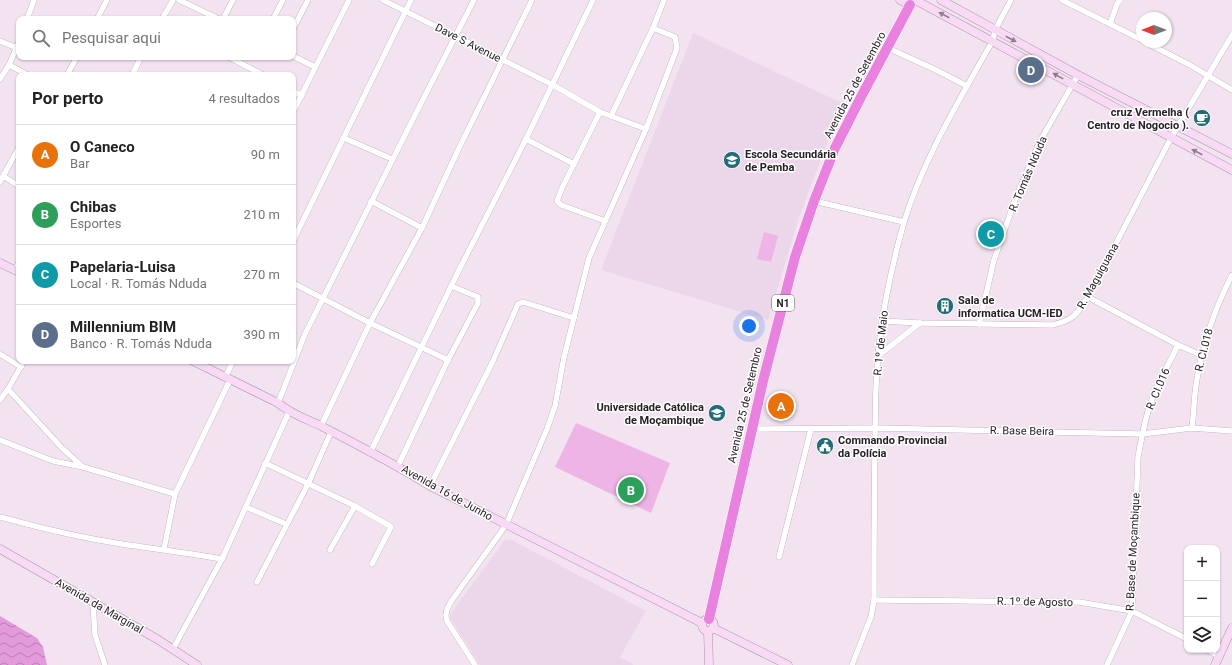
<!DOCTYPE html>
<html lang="pt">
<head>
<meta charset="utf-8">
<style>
	:root { --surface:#fff; --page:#f2f2f2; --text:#222; --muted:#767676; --line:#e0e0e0; --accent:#0b8043 }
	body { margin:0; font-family:Roboto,sans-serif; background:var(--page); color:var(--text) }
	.controls { position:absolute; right:12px; bottom:12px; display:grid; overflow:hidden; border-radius:8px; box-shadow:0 1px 3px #0004 }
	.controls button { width:36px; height:36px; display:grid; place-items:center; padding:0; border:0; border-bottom:1px solid var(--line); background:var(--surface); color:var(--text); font:20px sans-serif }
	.compass { position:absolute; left:1136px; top:12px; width:36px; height:36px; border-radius:50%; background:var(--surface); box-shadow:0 1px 3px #0004; rotate:270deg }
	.you { position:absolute; left:749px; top:326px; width:14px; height:14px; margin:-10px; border:3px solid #fff; border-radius:50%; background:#1a73e8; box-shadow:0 0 0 6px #1a73e833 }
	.badge { display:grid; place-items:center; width:26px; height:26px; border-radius:50%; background:var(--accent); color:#fff; font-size:13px; font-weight:700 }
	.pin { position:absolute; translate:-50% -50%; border:2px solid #fff; box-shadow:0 1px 4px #0006 }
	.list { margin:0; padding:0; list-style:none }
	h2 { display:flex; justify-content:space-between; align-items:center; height:52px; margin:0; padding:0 16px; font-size:17px }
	h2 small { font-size:13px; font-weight:400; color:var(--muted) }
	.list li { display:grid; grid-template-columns:26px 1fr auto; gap:12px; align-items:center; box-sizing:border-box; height:60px; padding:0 16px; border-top:1px solid var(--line) }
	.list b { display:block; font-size:15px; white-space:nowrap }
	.list p { margin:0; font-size:13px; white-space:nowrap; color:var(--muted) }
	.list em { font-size:13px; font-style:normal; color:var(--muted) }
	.icon { flex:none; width:22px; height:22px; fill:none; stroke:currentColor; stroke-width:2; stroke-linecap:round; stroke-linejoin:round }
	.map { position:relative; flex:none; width:1232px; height:665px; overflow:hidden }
	.search { position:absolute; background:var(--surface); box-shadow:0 1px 3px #0004; left:16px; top:16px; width:280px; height:44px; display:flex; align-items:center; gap:10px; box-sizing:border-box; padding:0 14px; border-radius:8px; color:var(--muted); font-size:15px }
	.panel { position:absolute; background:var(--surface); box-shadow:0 1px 3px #0004; left:16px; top:72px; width:280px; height:292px; border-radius:8px }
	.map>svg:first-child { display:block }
	.built { fill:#ecd6e9 }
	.pitch { fill:#eeb4e6 }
	.water { fill:url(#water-waves) }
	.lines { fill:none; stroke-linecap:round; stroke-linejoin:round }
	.street-casing { stroke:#a899a6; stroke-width:6 }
	.secondary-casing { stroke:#a899a6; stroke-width:9 }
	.highway-casing { stroke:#fff; stroke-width:11 }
	.street { stroke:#fff; stroke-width:5.5 }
	.secondary { stroke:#f8daf5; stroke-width:8 }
	.highway { stroke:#e982de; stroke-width:10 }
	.oneway { fill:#907e8e }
	.labels { text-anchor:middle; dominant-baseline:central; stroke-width:3; stroke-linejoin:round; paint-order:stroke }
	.shield { fill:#fff; stroke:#686467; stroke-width:1 }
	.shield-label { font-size:10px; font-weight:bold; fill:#272126 }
	.street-label { font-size:11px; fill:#272126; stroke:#fff }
	.poi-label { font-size:11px; font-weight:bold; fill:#272126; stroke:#fff; text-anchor:start }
</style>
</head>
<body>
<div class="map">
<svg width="1232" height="665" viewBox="0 0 1232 665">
	<defs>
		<pattern id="water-waves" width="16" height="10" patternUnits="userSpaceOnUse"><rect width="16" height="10" fill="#e39ada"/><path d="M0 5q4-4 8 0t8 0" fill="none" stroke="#b87db1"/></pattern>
	</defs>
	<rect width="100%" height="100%" fill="#f3e3f1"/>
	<g class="built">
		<path d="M693 33 842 103 799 218 768 320 601 270Z"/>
		<path d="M508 540H512L646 611 620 657 634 665H480L449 616 504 541Z"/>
	</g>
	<g class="pitch">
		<path d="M764 232 778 236 771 262 757 259Z"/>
		<path d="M576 423 670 463 651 513 555 467Z"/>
	</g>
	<path class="water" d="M0 616 37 638 43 647 47 665H0Z"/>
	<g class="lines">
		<defs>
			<g id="street">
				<path d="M179 0 219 19"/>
				<path d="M383 0 553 85 600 112 646 129"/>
				<path d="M1062 0 1142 40"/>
				<path d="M27 19 34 0"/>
				<path d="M97 19 107 0"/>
				<path d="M162 19 173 0"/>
				<path d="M223 19 233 0"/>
				<path d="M273 19 283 0"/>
				<path d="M1110 24 1117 4 1120 0"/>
				<path d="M293 29 308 0"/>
				<path d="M0 41 17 48"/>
				<path d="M19 42 9 65 28 75"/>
				<path d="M1145 42 1190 65 1232 90"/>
				<path d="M888 48 936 70 967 86"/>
				<path d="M293 56 315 67"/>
				<path d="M229 57 263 75"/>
				<path d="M67 75 77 57"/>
				<path d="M132 75 141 57"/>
				<path d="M0 79 9 65"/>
				<path d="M293 91 302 96"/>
				<path d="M293 112 349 0"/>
				<path d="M600 112 562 188 557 201 561 205 605 221"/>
				<path d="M611 116 653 28 664 0"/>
				<path d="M344 138 392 159"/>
				<path d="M526 139 574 164"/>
				<path d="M3 176 19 186"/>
				<path d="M0 182 19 147"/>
				<path d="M371 201 422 228"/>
				<path d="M814 201 904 222"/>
				<path d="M293 241 411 0"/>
				<path d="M15 271 19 262"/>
				<path d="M293 283 370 323 448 360"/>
				<path d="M1088 297 1178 345 1201 355"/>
				<path d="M882 321 920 323 1052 325C1074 320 1076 315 1088 297L1171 138 1232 35"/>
				<path d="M979 324 994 260 1015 200 1040 141 1078 75"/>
				<path d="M0 354 21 367"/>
				<path d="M878 356 920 323"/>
				<path d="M24 361 8 389 62 448 83 467"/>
				<path d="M225 378 233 361"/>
				<path d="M0 400 8 389"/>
				<path d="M278 403 305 334 415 115 474 0"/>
				<path d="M321 426 370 323 422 228 459 148 532 0"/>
				<path d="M1192 428C1194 412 1194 395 1197 379 1203 343 1215 308 1232 275"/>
				<path d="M751 429 875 428 1142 434 1192 428 1232 431"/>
				<path d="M0 440 53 461 83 467 175 494"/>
				<path d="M370 453 459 270 526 139 593 0"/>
				<path d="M265 463 355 506 390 526 391 527 372 564"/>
				<path d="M398 466 448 360 478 303V297L451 286"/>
				<path d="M430 486 493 361 518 304 523 302 574 318"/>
				<path d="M246 507 286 524"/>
				<path d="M0 517C40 528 81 538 122 544 155 549 189 553 222 559L289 412"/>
				<path d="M164 549 175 494 230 380"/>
				<path d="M330 550 355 506"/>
				<path d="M779 557 811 429"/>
				<path d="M257 582 308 484 331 432"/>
				<path d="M874 600 1079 602 1132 611 1187 639"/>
				<path d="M93 603 95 635 105 665"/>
				<path d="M173 649 222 559"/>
				<path d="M1207 650 1219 656"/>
				<path d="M475 665 447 621C444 613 448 607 452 600L506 525 547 429 555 406 564 357 589 258 646 129 677 48 675 37 653 28"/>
				<path d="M852 665 871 617 874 600C874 550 874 501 875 452 875 420 875 387 878 355 882 311 892 265 904 222 924 157 960 99 993 40L995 30 1011 0"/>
				<path d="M1107 665 1132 611 1138 457C1141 441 1144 424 1149 408 1156 386 1168 366 1178 345"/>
			</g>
			<g id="secondary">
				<path d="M900 0 910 5V3L911 1"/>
				<path d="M941 0 1078 75 1232 154"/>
				<path d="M917 1 1232 170"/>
				<path d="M0 263 19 272"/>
				<path d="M193 361 278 403C291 414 306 419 321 426 358 445 395 464 430 486L702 623"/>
				<path d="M0 549 157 639 197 665"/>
				<circle cx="708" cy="625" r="6"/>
				<path d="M713 628 788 665"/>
				<path d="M708 631 709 665"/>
				<path d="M1215 665 1232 628"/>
			</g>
			<path id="highway" d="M709 619 763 381 795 257 814 201 835 148 862 95 910 5"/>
		</defs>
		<use href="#street" class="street-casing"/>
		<use href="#secondary" class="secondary-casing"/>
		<use href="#highway" class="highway-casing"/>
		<use href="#street" class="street"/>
		<use href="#secondary" class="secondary"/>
		<use href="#highway" class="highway"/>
	</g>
	<defs><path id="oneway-solid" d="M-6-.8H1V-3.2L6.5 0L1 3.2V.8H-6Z"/></defs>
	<g class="oneway">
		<use href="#oneway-solid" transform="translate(944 15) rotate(-152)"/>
		<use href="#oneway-solid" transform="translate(1011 39) rotate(28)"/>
		<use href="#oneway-solid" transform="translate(1058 76) rotate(-151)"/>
		<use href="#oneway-solid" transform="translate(1197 152) rotate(-152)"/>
	</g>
	<defs>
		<symbol id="cafe-disc" viewBox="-11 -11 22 22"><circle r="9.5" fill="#226c75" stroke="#fff"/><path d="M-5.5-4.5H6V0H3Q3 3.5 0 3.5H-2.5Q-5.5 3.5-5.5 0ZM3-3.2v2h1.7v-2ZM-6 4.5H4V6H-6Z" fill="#fff"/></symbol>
		<symbol id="school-disc" viewBox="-11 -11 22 22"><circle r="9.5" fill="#226c75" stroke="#fff"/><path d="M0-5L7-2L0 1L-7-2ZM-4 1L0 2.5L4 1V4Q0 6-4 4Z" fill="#fff"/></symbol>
		<symbol id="building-disc" viewBox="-11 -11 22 22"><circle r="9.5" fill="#226c75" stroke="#fff"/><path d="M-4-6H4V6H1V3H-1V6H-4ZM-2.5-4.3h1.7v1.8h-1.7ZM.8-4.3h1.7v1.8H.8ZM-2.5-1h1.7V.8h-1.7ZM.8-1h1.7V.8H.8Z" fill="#fff"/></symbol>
		<symbol id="university-disc" viewBox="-11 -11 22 22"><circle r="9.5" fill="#226c75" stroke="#fff"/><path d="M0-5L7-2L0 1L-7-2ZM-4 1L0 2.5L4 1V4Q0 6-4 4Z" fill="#fff"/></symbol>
		<symbol id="civic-disc" viewBox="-11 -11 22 22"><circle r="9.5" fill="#226c75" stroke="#fff"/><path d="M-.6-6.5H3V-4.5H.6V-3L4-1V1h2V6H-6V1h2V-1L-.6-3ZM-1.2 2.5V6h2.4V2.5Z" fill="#fff"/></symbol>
	</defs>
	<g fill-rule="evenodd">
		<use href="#cafe-disc" x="1192" y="108" width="20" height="20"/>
		<use href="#school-disc" x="722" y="150" width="20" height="20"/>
		<use href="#building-disc" x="935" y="296" width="20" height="20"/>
		<use href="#university-disc" x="707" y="403" width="20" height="20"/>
		<use href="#civic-disc" x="815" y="436" width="20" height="20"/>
	</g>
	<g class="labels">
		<rect class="shield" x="772" y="295" width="22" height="16" rx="3"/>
		<g class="shield-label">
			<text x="783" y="303">N1</text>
		</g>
		<g class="street-label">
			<text transform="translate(468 43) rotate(27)">Dave S Avenue</text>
			<text transform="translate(855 85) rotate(-62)">Avenida 25 de Setembro</text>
			<text transform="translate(1028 174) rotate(-67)">R. Tomás Nduda</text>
			<text transform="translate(1098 276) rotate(-61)">R. Maguiguana</text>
			<text transform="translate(881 343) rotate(-84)">R. 1º de Maio</text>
			<text transform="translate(1204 350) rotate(-76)">R. CI.018</text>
			<text transform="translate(1158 389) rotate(-67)">R. CI.016</text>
			<text transform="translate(745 405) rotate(-77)">Avenida 25 de Setembro</text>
			<text transform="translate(1022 431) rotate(1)">R. Base Beira</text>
			<text transform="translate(447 493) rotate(29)">Avenida 16 de Junho</text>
			<text transform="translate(1133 552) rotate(-87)">R. Base de Moçambique</text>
			<text transform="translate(1035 602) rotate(1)">R. 1º de Agosto</text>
			<text transform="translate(99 606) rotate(30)">Avenida da Marginal</text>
		</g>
		<g class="poi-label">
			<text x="1189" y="112" text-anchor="end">cruz Vermelha (<tspan x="1189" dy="13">Centro de Nogocio ).</tspan></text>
			<text x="745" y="154">Escola Secundária<tspan x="745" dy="13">de Pemba</tspan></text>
			<text x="958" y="300">Sala de<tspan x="958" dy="13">informatica UCM-IED</tspan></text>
			<text x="704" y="407" text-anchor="end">Universidade Católica<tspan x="704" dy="13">de Moçambique</tspan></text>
			<text x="838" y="440">Commando Provincial<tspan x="838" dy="13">da Polícia</tspan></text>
		</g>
	</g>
</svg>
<div class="controls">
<button>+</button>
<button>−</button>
<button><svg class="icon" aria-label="layers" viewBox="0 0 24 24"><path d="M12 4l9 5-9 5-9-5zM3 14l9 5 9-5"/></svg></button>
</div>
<svg class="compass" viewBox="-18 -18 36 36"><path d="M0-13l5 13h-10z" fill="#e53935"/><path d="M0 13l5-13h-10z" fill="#767676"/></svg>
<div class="you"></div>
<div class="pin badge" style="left:781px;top:406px;background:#e8710a">A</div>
<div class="pin badge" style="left:631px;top:490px;background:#2e9e5b">B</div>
<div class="pin badge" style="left:991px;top:234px;background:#0f9aa8">C</div>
<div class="pin badge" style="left:1031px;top:70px;background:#5c6f8a">D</div>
<div class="search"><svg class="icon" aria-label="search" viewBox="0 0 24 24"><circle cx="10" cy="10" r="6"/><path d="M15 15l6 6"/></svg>Pesquisar aqui</div>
<section class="panel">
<h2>Por perto<small>4 resultados</small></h2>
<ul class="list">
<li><span class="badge" style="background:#e8710a">A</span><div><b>O Caneco</b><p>Bar</p></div><em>90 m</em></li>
<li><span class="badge" style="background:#2e9e5b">B</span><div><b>Chibas</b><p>Esportes</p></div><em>210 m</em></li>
<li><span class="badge" style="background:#0f9aa8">C</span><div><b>Papelaria-Luisa</b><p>Local · R. Tomás Nduda</p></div><em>270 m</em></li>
<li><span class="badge" style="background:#5c6f8a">D</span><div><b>Millennium BIM</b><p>Banco · R. Tomás Nduda</p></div><em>390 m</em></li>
</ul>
</section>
</div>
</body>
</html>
